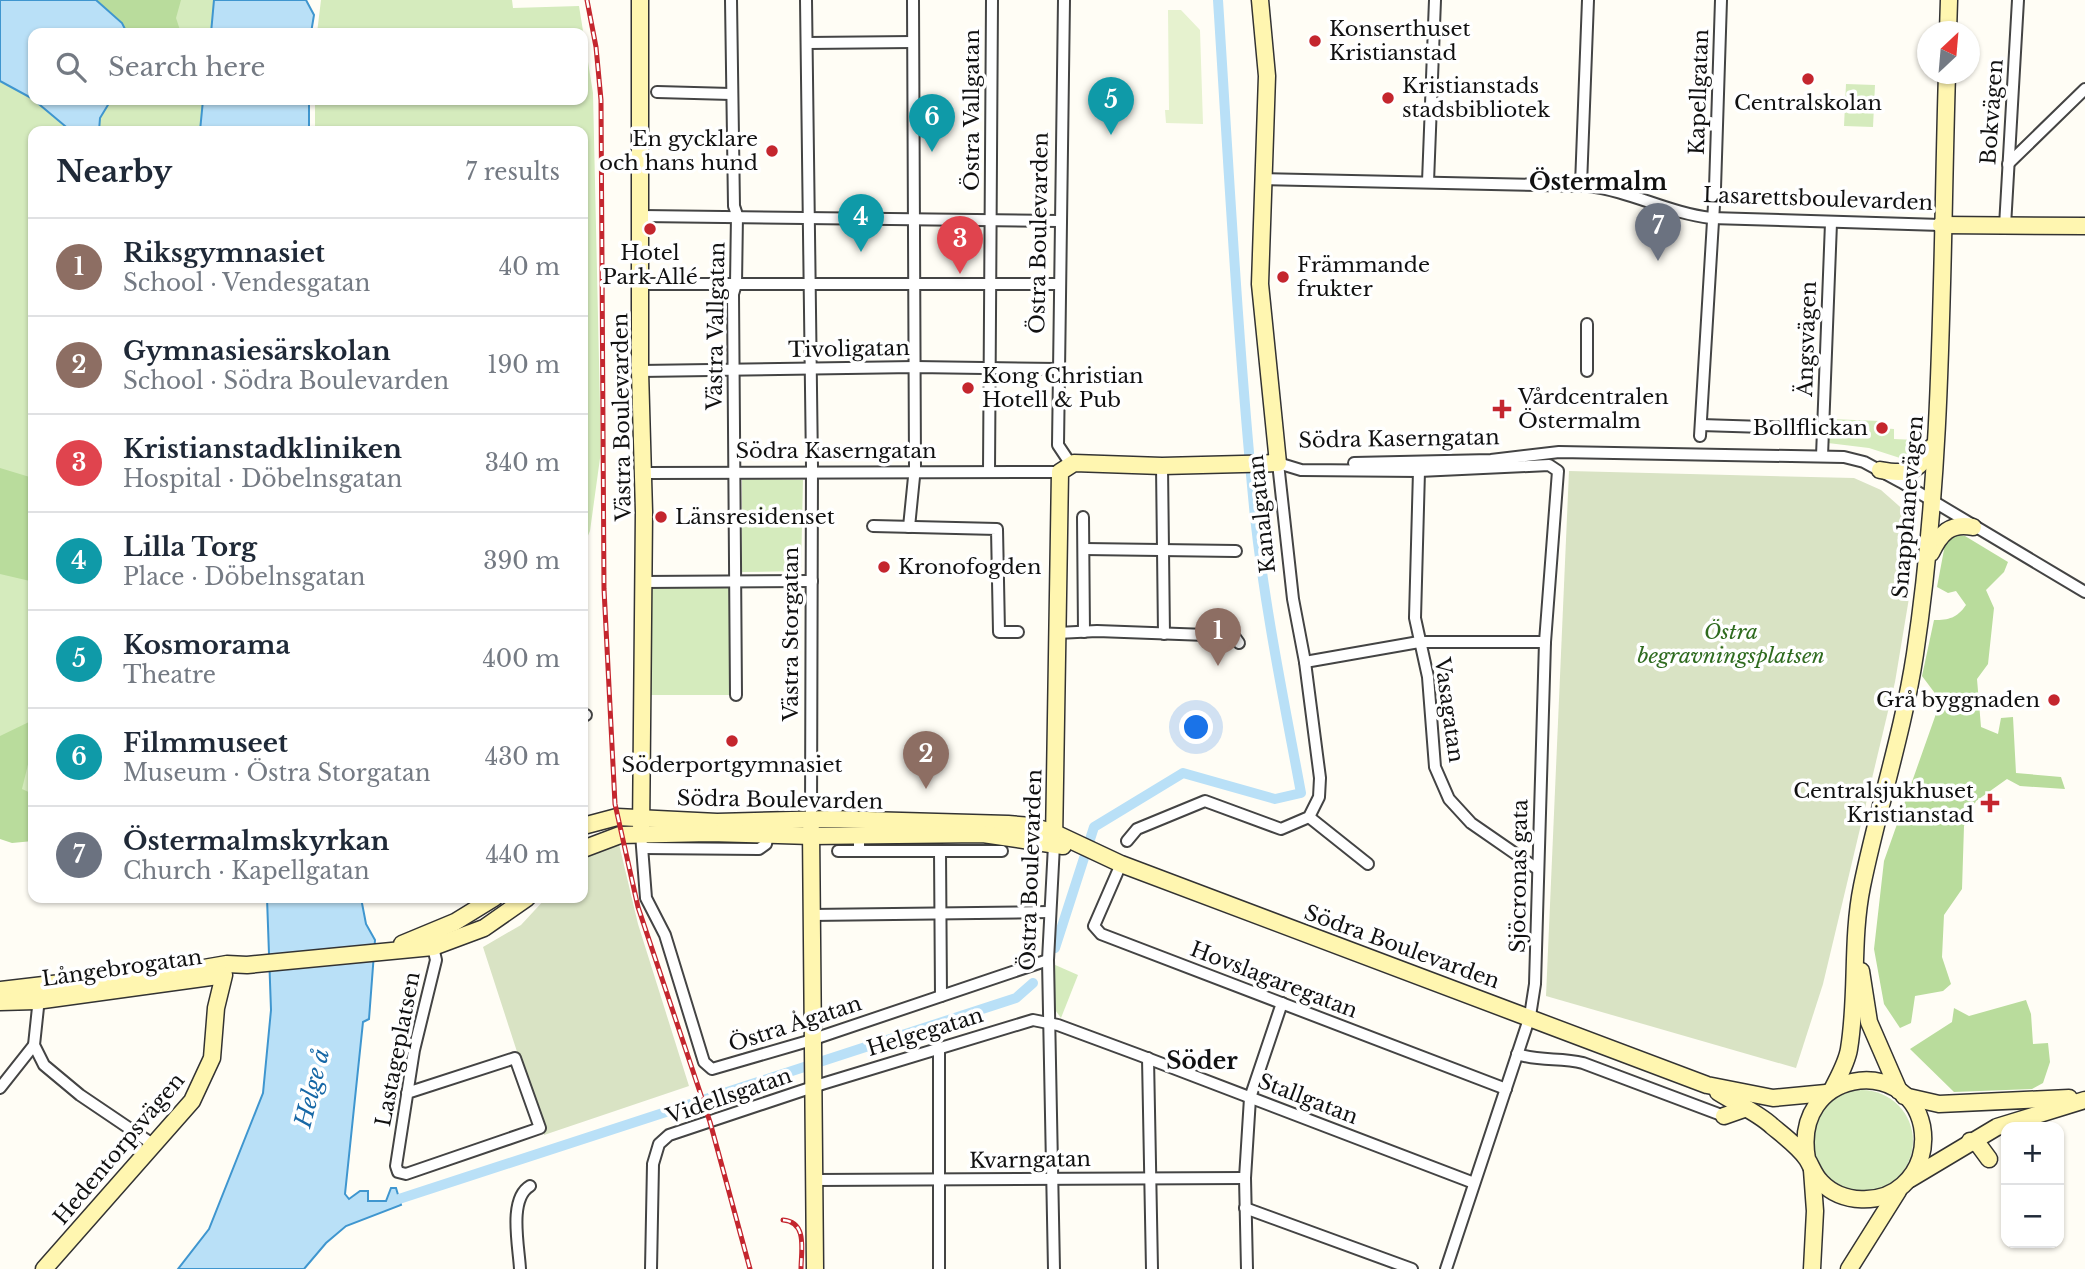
<!DOCTYPE html>
<html lang="en">
<head>
<meta charset="utf-8">
<style>
	:root { --surface:#fff; --page:#f2f2f3; --text:#1f2937; --muted:#747a83; --line:#e0e1e3; --accent:#c4262e }
	body { margin:0; font-family:"Libre Baskerville",serif; background:var(--page); color:var(--text) }
	.controls { position:absolute; right:21px; bottom:21px; display:grid; overflow:hidden; border-radius:14px; box-shadow:0 2px 5px #0004 }
	.controls button { width:63px; height:63px; display:grid; place-items:center; padding:0; border:0; border-bottom:2px solid var(--line); background:var(--surface); color:var(--text); font:35px sans-serif }
	.compass { position:absolute; left:1917px; top:21px; width:63px; height:63px; border-radius:50%; background:var(--surface); box-shadow:0 2px 5px #0004; rotate:26deg }
	.you { position:absolute; left:1197px; top:728px; width:24px; height:24px; margin:-18px; border:5px solid #fff; border-radius:50%; background:#1a73e8; box-shadow:0 0 0 10px #1a73e833 }
	.badge { display:grid; place-items:center; width:46px; height:46px; border-radius:50%; background:var(--accent); color:#fff; font-size:23px; font-weight:700 }
	.pin { position:absolute; translate:-50% -58px; filter:drop-shadow(0 2px 4px #0008) }
	.pin::after { content:''; position:absolute; top:37px; width:24px; height:21px; background:inherit; clip-path:polygon(0 0,100% 0,50% 100%) }
	.list { margin:0; padding:0; list-style:none }
	h2 { display:flex; justify-content:space-between; align-items:center; height:91px; margin:0; padding:0 28px; font-size:30px }
	h2 small { font-size:23px; font-weight:400; color:var(--muted) }
	.list li { display:grid; grid-template-columns:46px 1fr auto; gap:21px; align-items:center; box-sizing:border-box; height:98px; padding:0 28px; border-top:2px solid var(--line) }
	.list b { display:block; font-size:26px; white-space:nowrap }
	.list p { margin:0; font-size:23px; white-space:nowrap; color:var(--muted) }
	.list em { font-size:23px; font-style:normal; color:var(--muted) }
	.icon { flex:none; width:38px; height:38px; fill:none; stroke:currentColor; stroke-width:2; stroke-linecap:round; stroke-linejoin:round }
	.map { position:relative; flex:none; width:2085px; height:1269px; overflow:hidden }
	.search { position:absolute; background:var(--surface); box-shadow:0 2px 5px #0004; left:28px; top:28px; width:560px; height:77px; display:flex; align-items:center; gap:18px; box-sizing:border-box; padding:0 24px; border-radius:14px; color:var(--muted); font-size:26px }
	.panel { position:absolute; background:var(--surface); box-shadow:0 2px 5px #0004; left:28px; top:126px; width:560px; height:777px; border-radius:14px }
	.map>svg:first-child { display:block }
	.green { fill:#d5ebbd }
	.forest { fill:#b9dc9c }
	.cemetery { fill:#d9e3c4 }
	.pitch { fill:#e6f2cf }
	.water { fill:#b9e0f7; stroke:#3f96cf; stroke-width:2 }
	.lines { fill:none; stroke-linecap:round; stroke-linejoin:round }
	.canal { stroke:#b9e0f7; stroke-width:10 }
	.street-casing { stroke:#444; stroke-width:14 }
	.secondary-casing { stroke:#333; stroke-width:19 }
	.street { stroke:#fff; stroke-width:10 }
	.secondary { stroke:#fff6b0; stroke-width:16 }
	.rail-casing { stroke:#c4262e; stroke-width:5 }
	.rail { stroke:#fff; stroke-width:2.5; stroke-dasharray:8; stroke-linecap:butt }
	.poi-dot { fill:#c4262e; stroke:#fff; stroke-width:2.5 }
	.labels { text-anchor:middle; dominant-baseline:central; stroke-width:7; stroke-linejoin:round; paint-order:stroke }
	.poi-label { font-size:21px; fill:#111; stroke:#fff; text-anchor:start }
	.street-label { font-size:21px; fill:#111; stroke:#fff }
	.park-label { font-size:21px; font-style:italic; fill:#2f6b1f; stroke:#fff }
	.neighbourhood-label { font-size:23px; font-weight:bold; fill:#111; stroke:#fff }
	.water-label { font-size:23px; font-style:italic; fill:#1768a6; stroke:#fff }
</style>
</head>
<body>
<div class="map">
<svg width="2085" height="1269" viewBox="0 0 2085 1269">
	<rect width="100%" height="100%" fill="#fffdf5"/>
	<g class="green">
		<path d="M0 0H248L247 33H33V100H246V131H33V829H0Z"/>
		<path d="M321 0H512L513 8 579 6 593 93 601 451 590 531 583 547V131H315V100H583V33H317Z"/>
		<path d="M1846 84 1875 85 1873 127 1844 126Z"/>
		<path d="M1830 419 1880 421V428L1894 429V439L1915 440 1908 454 1900 458 1869 448 1828 443Z"/>
		<path d="M742 479 803 480 801 571 742 572Z"/>
		<path d="M643 582 736 583V695H643Z"/>
		<path d="M1053 964 1078 975 1061 1018 1053 1007Z"/>
		<circle cx="1862" cy="1141" r="51"/>
	</g>
	<g class="forest">
		<path d="M96 0H181L176 18 181 33H127L122 23Z"/>
		<path d="M0 468 33 478V594L30 581 0 574Z"/>
		<path d="M1957 535 1965 536 2008 562 2004 572 1986 590 1994 608 1988 664 1977 679 1981 727 1998 734 2001 718 2013 717 2016 773 2061 777 2065 789 2020 786 2007 779 1976 801 1964 826 1962 889 1944 915 1942 957 1951 984 1943 991 1915 996 1911 1023 1900 1028 1884 1004 1874 949 1884 861 1937 711 1934 692 1922 676 1934 620C1949 620 1957 618 1966 605L1956 591 1948 593 1937 587 1946 539Z"/>
		<path d="M31 721 33 744 22 789 33 794V841L12 843 0 839V736Z"/>
		<path d="M2026 1000 2031 1014 2033 1044 2048 1043 2050 1062 2043 1083 2032 1089 1954 1092 1910 1049 1952 1022 1954 1008 1969 1016Z"/>
	</g>
	<g class="cemetery">
		<path d="M1569 471 1854 478 1881 490 1907 513 1915 538 1909 598 1895 682 1823 984 1796 1068 1546 996Z"/>
		<path d="M619 844 638 924 689 1086 544 1135 483 947 521 925 546 898H583V858L605 846Z"/>
	</g>
	<path class="pitch" d="M1168 10H1181L1200 30 1203 124 1166 123 1165 110H1169Z"/>
	<g class="water">
		<path d="M0 0H96L122 23 127 33H33V99L0 81Z"/>
		<path d="M214 0H306L314 15 311 33H211Z"/>
		<path d="M34 100H111L100 118 99 131H71Z"/>
		<path d="M203 100H309V131H200Z"/>
		<path d="M267 898H361L366 924 375 940 369 1019 363 1022 345 1194 349 1199 360 1191H368V1201H386L391 1188H396L401 1205 346 1226 326 1243 304 1269H178L209 1229 263 1093 271 1010Z"/>
	</g>
	<g class="lines">
		<g class="canal">
			<path d="M1055 948 1094 827 1183 773 1275 799 1301 793C1284 701 1265 609 1255 517 1238 345 1229 172 1218 0"/>
			<path d="M399 1199 1016 998 1033 983"/>
		</g>
		<defs>
			<g id="street">
				<path d="M731 0 734 206 737 215 736 284 733 294 736 695"/>
				<path d="M806 0 812 466 811 819"/>
				<path d="M1064 0 1058 445 1070 463"/>
				<path d="M807 43 913 42"/>
				<path d="M657 92 731 94"/>
				<path d="M2008 164 2085 89"/>
				<path d="M1262 179 1588 186C1631 191 1668 213 1711 218L1941 225"/>
				<path d="M1428 182 1435 0"/>
				<path d="M1581 185 1588 0"/>
				<path d="M642 216 1059 221"/>
				<path d="M2005 226 2018 0"/>
				<path d="M642 284H1058"/>
				<path d="M1587 324V371"/>
				<path d="M640 371 915 367 1058 369"/>
				<path d="M1701 425 1824 429"/>
				<path d="M1700 436 1715 188 1721 0"/>
				<path d="M1822 456 1831 223"/>
				<path d="M1278 463 1301 470 1419 471 1549 465 1558 471 1545 642 1535 984 1530 1016 1446 1269"/>
				<path d="M1354 463 1491 460 1559 452 1844 457 1864 462 1901 482 2085 592"/>
				<path d="M1162 466 1164 634"/>
				<path d="M1419 471 1415 618 1428 677 1435 767 1449 799 1471 823 1536 868"/>
				<path d="M989 472 992 0"/>
				<path d="M643 473 1060 472"/>
				<path d="M1083 517 1084 632"/>
				<path d="M873 526 997 529 999 632H1018"/>
				<path d="M909 527 915 467 913 0"/>
				<path d="M1084 549 1236 551"/>
				<path d="M643 582 812 581"/>
				<path d="M1057 633 1097 631 1234 636 1239 643"/>
				<path d="M1305 662 1419 642H1545"/>
				<path d="M583 716 586 715"/>
				<path d="M1309 817 1368 864"/>
				<path d="M641 834 646 898 665 935 704 1062 712 1069 805 1042 1048 960"/>
				<path d="M859 835V851H1002"/>
				<path d="M1127 841 1137 829 1205 801 1281 829 1309 817 1319 797 1320 778 1305 662 1293 599 1278 463"/>
				<path d="M644 848 759 849 766 844 768 835"/>
				<path d="M838 851H859"/>
				<path d="M940 851 941 996"/>
				<path d="M1121 864 1094 926 1101 934 1506 1089"/>
				<path d="M811 915 1050 912"/>
				<path d="M39 998 34 1045 44 1065 80 1095 154 1145"/>
				<path d="M939 1048V1269"/>
				<path d="M1517 1054C1541 1062 1560 1057 1583 1063L1724 1116"/>
				<path d="M1148 1058 1152 1269"/>
				<path d="M0 1088 34 1045"/>
				<path d="M407 1093 515 1058 540 1128 406 1174 398 1172 396 1166 414 1050 436 960 432 943"/>
				<path d="M815 1180 1245 1178"/>
				<path d="M1245 1208 1412 1269"/>
				<path d="M520 1269C519 1247 508 1199 530 1186"/>
				<path d="M651 1269 653 1164 659 1144 669 1135 822 1084 1033 1020 1058 1025 1139 1055 1474 1183"/>
				<path d="M1054 1269 1048 960 1054 845"/>
				<path d="M1247 1269 1245 1178 1250 1098 1282 1003"/>
			</g>
			<g id="secondary">
				<path d="M640 0V371L644 512 641 834"/>
				<path d="M1948 32 1949 0"/>
				<path d="M1941 225 2085 226"/>
				<path d="M1880 470C1907 475 1919 473 1932 447"/>
				<path d="M1931 553C1940 534 1950 522 1973 527"/>
				<path d="M583 826 617 817 717 822 831 819 1008 824 1031 826 1055 833 1121 864 1707 1085 1773 1098 1826 1093"/>
				<path d="M811 829 815 1269"/>
				<path d="M1054 842 1060 472 1074 463 1162 466 1278 463 1260 284 1267 76 1260 0"/>
				<path d="M583 849 620 835 710 833 811 836 983 834 1063 846"/>
				<path d="M402 944 455 922 494 898"/>
				<path d="M1861 971 1869 1022 1899 1091"/>
				<path d="M0 990 146 973H175L227 964 247 965 433 947 484 928 527 898"/>
				<path d="M0 1002 36 1001 218 976"/>
				<path d="M1833 1088C1839 1076 1847 1062 1849 1049 1858 995 1851 940 1862 886 1878 808 1903 733 1915 654 1944 462 1941 267 1947 74"/>
				<path d="M1718 1092C1735 1103 1757 1112 1772 1126 1784 1136 1799 1147 1807 1159 1812 1167 1814 1175 1821 1182 1842 1204 1881 1205 1903 1185 1920 1170 1926 1148 1922 1126 1907 1054 1791 1069 1807 1159"/>
				<path d="M1904 1096 1939 1104 2069 1098"/>
				<path d="M1724 1116 1744 1109"/>
				<path d="M1970 1141 1978 1144 1989 1159"/>
				<path d="M1812 1170 1815 1211 1812 1269"/>
				<path d="M1910 1179 1997 1127 2085 1100"/>
				<path d="M44 1269 192 1101 212 1058 216 1008 224 975"/>
				<path d="M1849 1269 1898 1191"/>
			</g>
		</defs>
		<use href="#street" class="street-casing"/>
		<use href="#secondary" class="secondary-casing"/>
		<use href="#street" class="street"/>
		<use href="#secondary" class="secondary"/>
		<defs>
			<g id="rail">
				<path d="M587 0 596 47 601 100 604 589 615 804 638 907 710 1122 750 1269"/>
				<path d="M783 1220C808 1222 801 1251 801 1269"/>
			</g>
		</defs>
		<use href="#rail" class="rail-casing"/>
		<use href="#rail" class="rail"/>
	</g>
	<g class="poi-dot">
		<circle cx="1315" cy="41" r="7"/>
		<circle cx="1808" cy="79" r="7"/>
		<circle cx="1388" cy="98" r="7"/>
		<circle cx="772" cy="151" r="7"/>
		<circle cx="650" cy="229" r="7"/>
		<circle cx="1283" cy="277" r="7"/>
		<circle cx="968" cy="388" r="7"/>
		<path d="M1498.5 398.5h7v7h7v7h-7v7h-7v-7h-7v-7h7z"/>
		<circle cx="1882" cy="428" r="7"/>
		<circle cx="661" cy="517" r="7"/>
		<circle cx="884" cy="567" r="7"/>
		<circle cx="2054" cy="700" r="7"/>
		<circle cx="732" cy="741" r="7"/>
		<path d="M1986.5 792.5h7v7h7v7h-7v7h-7v-7h-7v-7h7z"/>
	</g>
	<g class="labels">
		<g class="poi-label">
			<text x="1329" y="29">Konserthuset<tspan x="1329" dy="24">Kristianstad</tspan></text>
			<text x="1402" y="86">Kristianstads<tspan x="1402" dy="24">stadsbibliotek</tspan></text>
			<text x="1808" y="103" text-anchor="middle">Centralskolan</text>
			<text x="758" y="139" text-anchor="end">En gycklare<tspan x="758" dy="24">och hans hund</tspan></text>
			<text x="650" y="253" text-anchor="middle">Hotel<tspan x="650" dy="24">Park Allé</tspan></text>
			<text x="1297" y="265">Främmande<tspan x="1297" dy="24">frukter</tspan></text>
			<text x="982" y="376">Kong Christian<tspan x="982" dy="24">Hotell &amp; Pub</tspan></text>
			<text x="1518" y="397">Vårdcentralen<tspan x="1518" dy="24">Östermalm</tspan></text>
			<text x="1868" y="428" text-anchor="end">Bollflickan</text>
			<text x="675" y="517">Länsresidenset</text>
			<text x="898" y="567">Kronofogden</text>
			<text x="2040" y="700" text-anchor="end">Grå byggnaden</text>
			<text x="732" y="765" text-anchor="middle">Söderportgymnasiet</text>
			<text x="1974" y="791" text-anchor="end">Centralsjukhuset<tspan x="1974" dy="24">Kristianstad</tspan></text>
		</g>
		<g class="street-label">
			<text transform="translate(1699 92) rotate(-88)">Kapellgatan</text>
			<text transform="translate(972 110) rotate(-90)">Östra Vallgatan</text>
			<text transform="translate(1992 112) rotate(-86)">Bokvägen</text>
			<text transform="translate(1818 199) rotate(2)">Lasarettsboulevarden</text>
			<text transform="translate(1039 233) rotate(-89)">Östra Boulevarden</text>
			<text transform="translate(716 326) rotate(-89)">Västra Vallgatan</text>
			<text transform="translate(1807 339) rotate(-88)">Ängsvägen</text>
			<text transform="translate(849 349) rotate(-1)">Tivoligatan</text>
			<text transform="translate(622 417) rotate(-91)">Västra Boulevarden</text>
			<text transform="translate(1399 439) rotate(-1)">Södra Kaserngatan</text>
			<text x="836" y="451">Södra Kaserngatan</text>
			<text transform="translate(1908 507) rotate(-85)">Snapphanevägen</text>
			<text transform="translate(1262 514) rotate(-96)">Kanalgatan</text>
			<text transform="translate(791 634) rotate(-90)">Västra Storgatan</text>
			<text transform="translate(1449 710) rotate(82)">Vasagatan</text>
			<text transform="translate(780 800) rotate(1)">Södra Boulevarden</text>
			<text transform="translate(1031 870) rotate(-88)">Östra Boulevarden</text>
			<text transform="translate(1519 876) rotate(-89)">Sjöcronas gata</text>
			<text transform="translate(1402 947) rotate(20)">Södra Boulevarden</text>
			<text transform="translate(122 968) rotate(-8)">Långebrogatan</text>
			<text transform="translate(1274 980) rotate(21)">Hovslagaregatan</text>
			<text transform="translate(795 1024) rotate(-18)">Östra Ågatan</text>
			<text transform="translate(925 1032) rotate(-17)">Helgegatan</text>
			<text transform="translate(398 1049) rotate(-79)">Lastageplatsen</text>
			<text transform="translate(729 1096) rotate(-19)">Videllsgatan</text>
			<text transform="translate(1308 1099) rotate(21)">Stallgatan</text>
			<text transform="translate(119 1149) rotate(-50)">Hedentorpsvägen</text>
			<text transform="translate(1030 1160) rotate(-1)">Kvarngatan</text>
		</g>
		<g class="park-label">
			<text x="1731" y="632">Östra<tspan x="1731" dy="24">begravningsplatsen</tspan></text>
		</g>
		<g class="neighbourhood-label">
			<text x="1598" y="182">Östermalm</text>
			<text x="1202" y="1061">Söder</text>
		</g>
		<g class="water-label">
			<text transform="translate(312 1088) rotate(-76)">Helge å</text>
		</g>
	</g>
</svg>
<div class="controls">
<button>+</button>
<button>−</button>
</div>
<svg class="compass" viewBox="-18 -18 36 36"><path d="M0-13l5 13h-10z" fill="#e53935"/><path d="M0 13l5-13h-10z" fill="#747a83"/></svg>
<div class="you"></div>
<div class="pin badge" style="left:1218px;top:666px;background:#8d6e63">1</div>
<div class="pin badge" style="left:926px;top:789px;background:#8d6e63">2</div>
<div class="pin badge" style="left:960px;top:274px;background:#e0444e">3</div>
<div class="pin badge" style="left:861px;top:252px;background:#0f9aa8">4</div>
<div class="pin badge" style="left:1111px;top:135px;background:#0f9aa8">5</div>
<div class="pin badge" style="left:932px;top:152px;background:#0f9aa8">6</div>
<div class="pin badge" style="left:1658px;top:261px;background:#6b7280">7</div>
<div class="search"><svg class="icon" aria-label="search" viewBox="0 0 24 24"><circle cx="10" cy="10" r="6"/><path d="M15 15l6 6"/></svg>Search here</div>
<section class="panel">
<h2>Nearby<small>7 results</small></h2>
<ul class="list">
<li><span class="badge" style="background:#8d6e63">1</span><div><b>Riksgymnasiet</b><p>School · Vendesgatan</p></div><em>40 m</em></li>
<li><span class="badge" style="background:#8d6e63">2</span><div><b>Gymnasiesärskolan</b><p>School · Södra Boulevarden</p></div><em>190 m</em></li>
<li><span class="badge" style="background:#e0444e">3</span><div><b>Kristianstadkliniken</b><p>Hospital · Döbelnsgatan</p></div><em>340 m</em></li>
<li><span class="badge" style="background:#0f9aa8">4</span><div><b>Lilla Torg</b><p>Place · Döbelnsgatan</p></div><em>390 m</em></li>
<li><span class="badge" style="background:#0f9aa8">5</span><div><b>Kosmorama</b><p>Theatre</p></div><em>400 m</em></li>
<li><span class="badge" style="background:#0f9aa8">6</span><div><b>Filmmuseet</b><p>Museum · Östra Storgatan</p></div><em>430 m</em></li>
<li><span class="badge" style="background:#6b7280">7</span><div><b>Östermalmskyrkan</b><p>Church · Kapellgatan</p></div><em>440 m</em></li>
</ul>
</section>
</div>
</body>
</html>
